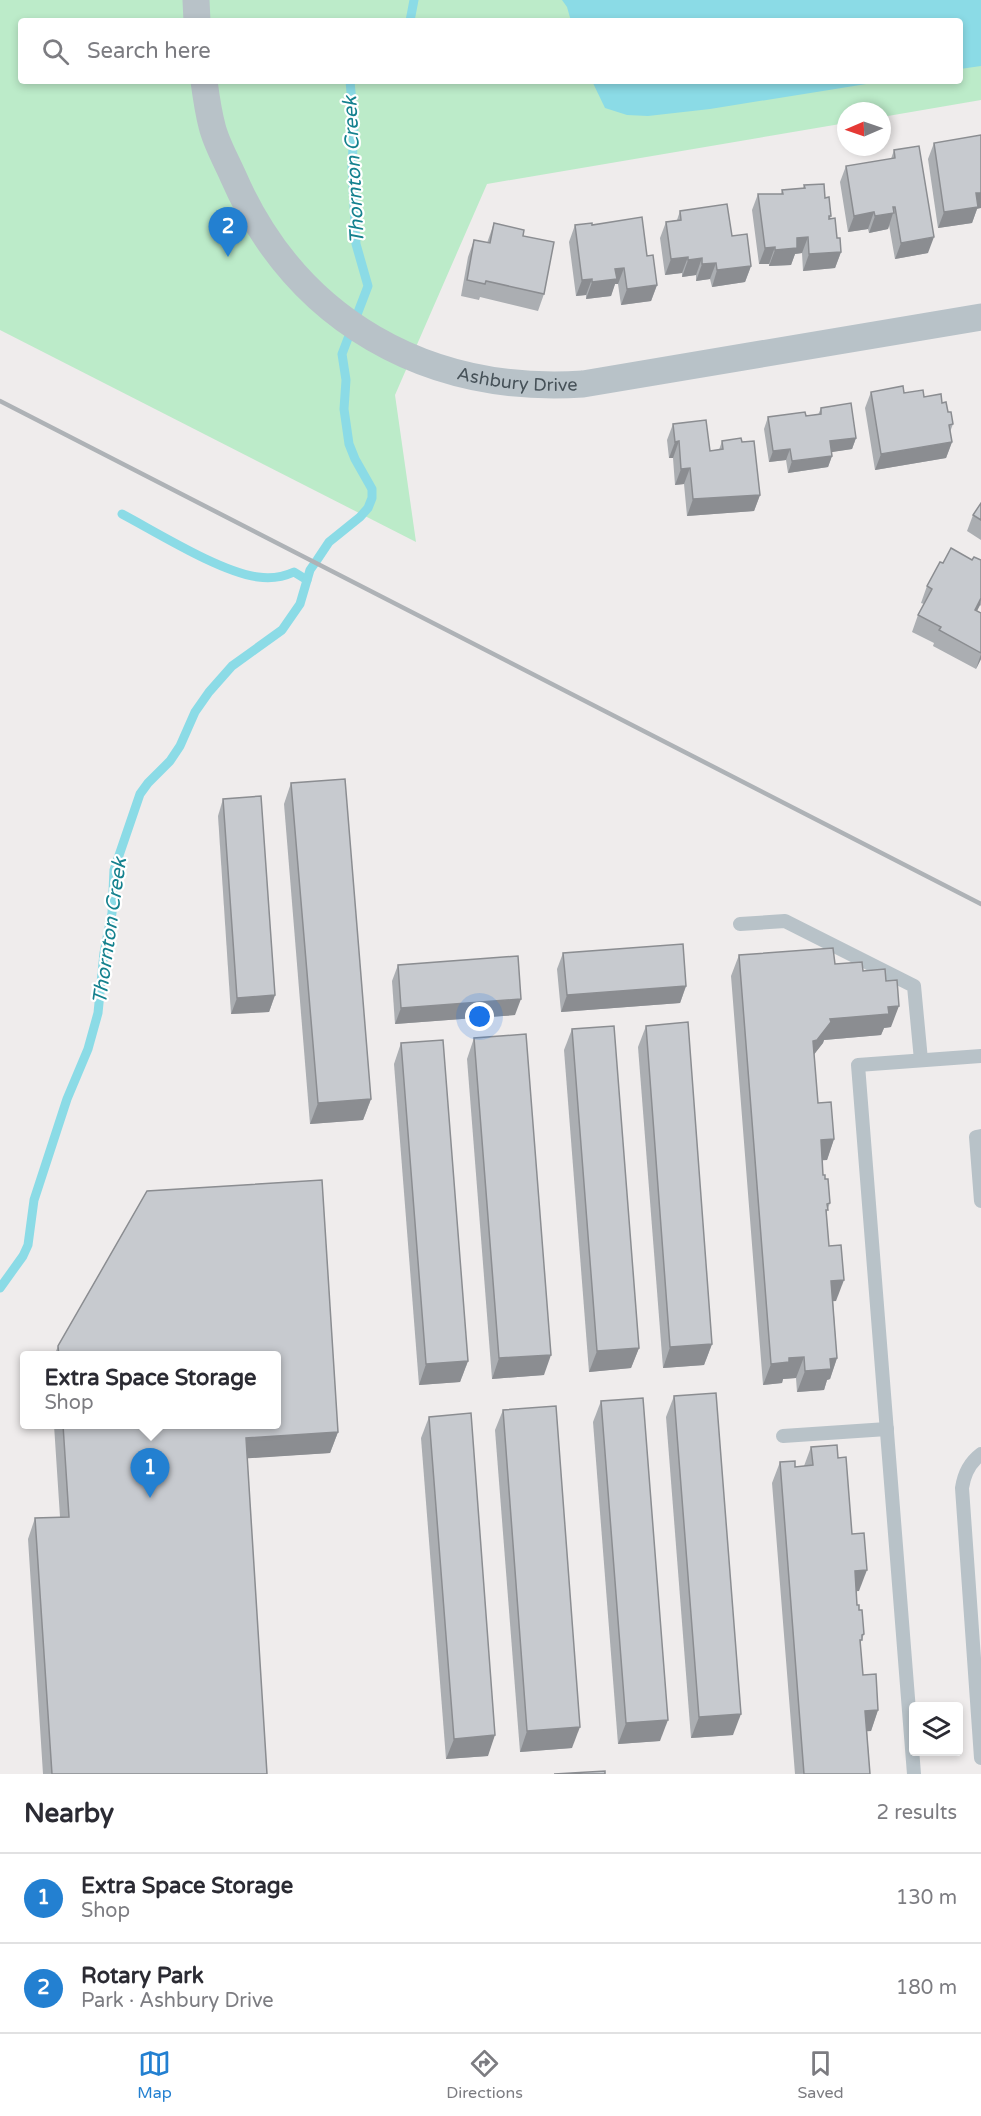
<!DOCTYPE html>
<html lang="en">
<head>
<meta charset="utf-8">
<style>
	:root { --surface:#fff; --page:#f7f7f7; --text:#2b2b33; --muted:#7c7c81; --line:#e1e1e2; --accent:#2380d1 }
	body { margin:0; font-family:"Varela Round",sans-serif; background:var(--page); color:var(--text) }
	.controls { position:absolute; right:18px; bottom:18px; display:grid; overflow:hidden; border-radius:6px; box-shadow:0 3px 9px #0003 }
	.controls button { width:54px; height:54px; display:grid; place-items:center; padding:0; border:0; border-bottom:2px solid var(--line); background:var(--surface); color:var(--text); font:30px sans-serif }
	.compass { position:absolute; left:837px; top:102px; width:54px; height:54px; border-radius:50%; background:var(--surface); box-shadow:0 3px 9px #0003; rotate:268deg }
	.you { position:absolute; left:480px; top:1017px; width:21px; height:21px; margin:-15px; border:4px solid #fff; border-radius:50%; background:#1a73e8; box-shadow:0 0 0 9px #1a73e833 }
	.badge { display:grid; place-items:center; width:39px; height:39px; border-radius:50%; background:var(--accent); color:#fff; font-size:20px; font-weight:700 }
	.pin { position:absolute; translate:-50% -50px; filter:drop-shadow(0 2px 3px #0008) }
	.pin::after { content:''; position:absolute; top:32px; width:21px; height:18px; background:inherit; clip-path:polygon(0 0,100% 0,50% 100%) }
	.popup { position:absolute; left:20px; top:1351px; width:261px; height:78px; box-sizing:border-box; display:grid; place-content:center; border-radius:6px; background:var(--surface); filter:drop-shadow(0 2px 4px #0005); font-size:20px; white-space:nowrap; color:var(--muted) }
	.popup b { font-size:22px; color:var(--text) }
	.popup::after { content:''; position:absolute; left:50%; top:100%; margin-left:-12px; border:12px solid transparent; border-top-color:var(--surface) }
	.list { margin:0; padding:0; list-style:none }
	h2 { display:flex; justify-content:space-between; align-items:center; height:78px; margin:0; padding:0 24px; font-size:26px }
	h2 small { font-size:20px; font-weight:400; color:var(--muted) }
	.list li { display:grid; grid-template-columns:39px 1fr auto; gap:18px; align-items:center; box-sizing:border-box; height:90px; padding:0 24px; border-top:2px solid var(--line) }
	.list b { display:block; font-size:22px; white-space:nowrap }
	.list p { margin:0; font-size:20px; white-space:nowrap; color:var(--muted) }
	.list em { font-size:20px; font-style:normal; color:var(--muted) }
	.icon { flex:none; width:33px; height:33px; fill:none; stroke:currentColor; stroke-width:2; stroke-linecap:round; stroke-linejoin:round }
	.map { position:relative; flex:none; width:981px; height:1774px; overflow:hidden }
	.search { position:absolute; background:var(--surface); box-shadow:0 3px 9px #0003; left:18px; right:18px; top:18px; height:66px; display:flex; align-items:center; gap:15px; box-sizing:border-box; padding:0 21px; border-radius:6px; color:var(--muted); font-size:22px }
	.sheet { height:258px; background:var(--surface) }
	nav { display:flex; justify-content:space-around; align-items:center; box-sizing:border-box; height:84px; border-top:2px solid var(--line); background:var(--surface); font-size:16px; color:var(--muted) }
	nav a { display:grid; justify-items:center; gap:3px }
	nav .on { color:var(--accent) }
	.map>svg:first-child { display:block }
	.green { fill:#bcebc9; fill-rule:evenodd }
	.water { fill:#8bdbe6 }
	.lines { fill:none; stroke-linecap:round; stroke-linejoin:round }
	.stream { stroke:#8bdbe6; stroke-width:9 }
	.service { stroke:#b8c2c8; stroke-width:14 }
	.minor { stroke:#b8c2c8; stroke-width:27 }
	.rail { stroke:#aeb2b6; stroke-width:4.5 }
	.wall { fill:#abaeb2 }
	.shaded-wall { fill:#8b8d91 }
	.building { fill:#c7cacf; stroke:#8b8d91; stroke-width:1.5 }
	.labels { text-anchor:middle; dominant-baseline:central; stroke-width:4.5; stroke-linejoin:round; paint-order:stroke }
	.street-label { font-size:18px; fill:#465158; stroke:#fff }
	.water-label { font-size:20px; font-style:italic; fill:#14818e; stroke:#fff }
</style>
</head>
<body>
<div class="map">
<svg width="981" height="1774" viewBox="0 0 981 1774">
	<rect width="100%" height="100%" fill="#efecec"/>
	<path class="green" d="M0 0H981V100L882 117V111H846V123L487 184 395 395 416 542 0 330ZM21 21H960V81H21Z"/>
	<g class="water">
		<path d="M562 0H981V66L960 69V21H571L567 7Z"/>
		<path d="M592 81H885L710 109 648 116 627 115 605 108Z"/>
	</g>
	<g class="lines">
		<g class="stream">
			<path d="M410 21 414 0"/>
			<path d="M122 514C158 533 220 572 258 577 271 579 283 577 294 572L307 580"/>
			<path d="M0 1288 23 1256 28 1245 34 1200 67 1099 88 1049 98 1013 104 953 112 913 114 870 140 794 148 783 170 761 180 746 195 712 209 692 232 666 282 630 300 604 310 570 317 560 329 542 360 517 368 508 372 498V489L355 459 349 444 344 409 346 380 342 354 368 286 356 244 352 167 354 125 350 81"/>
		</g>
		<g class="service">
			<path d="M740 924 785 921 914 986 921 1060"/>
			<path d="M981 1136 976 1137 981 1201"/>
			<path d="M783 1436 887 1429"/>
			<path d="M981 1454C969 1463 964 1474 962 1488L981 1758"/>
			<path d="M914 1774 858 1065 981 1056"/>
		</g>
		<g class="minor">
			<path d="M196 0 197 21"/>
			<path id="s1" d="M204 81C206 96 208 111 212 126 216 143 226 160 233 176 296 321 427 394 583 384L981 317"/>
		</g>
		<path class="rail" d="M0 401 981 904"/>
	</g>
	<g class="wall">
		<path d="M934 143 977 209 972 223 938 228 928 159Z"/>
		<path d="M894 150 928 253 895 259 889 225 888 229 869 233 868 229 848 232 840 182 846 166 891 159Z"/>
		<path d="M804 185 825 198 831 216 830 219 841 252 835 268 803 271 802 253 795 254 791 265 769 266V264H759L752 210 758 194H781L782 190 803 188Z"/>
		<path d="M680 211 732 236 751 266 745 282 712 287 710 279 696 281V275L682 277V273L665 275 660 238 666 222 677 220Z"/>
		<path d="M494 223 523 236 544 294 538 311 480 297 479 300 461 296 468 257 474 240 487 243Z"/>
		<path d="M575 225H592L647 256 657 285 651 301 621 305 618 284H615L611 296 586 299V295L576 296 569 242Z"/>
		<path d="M871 392 904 393 924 397 942 403 953 424 950 432 952 442 946 458 875 470 865 408Z"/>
		<path d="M821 408 856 438 852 449 831 452 832 456 828 467 788 473 786 460 769 462 764 429 768 417 806 416 818 415Z"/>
		<path d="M673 424 710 451 719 450 722 441 742 442 760 495 754 511 687 516 684 484 675 485 673 458H669L667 440Z"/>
		<path d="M981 503V540L967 531 973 515Z"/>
		<path d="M972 560H981V606L980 605 977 611 981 613V659L976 669 933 646 934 643 912 632 918 615 924 604 921 603 927 586 943 563Z"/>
		<path d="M291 783 371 1099 363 1120 310 1124 284 804Z"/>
		<path d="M223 799 275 995 269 1012 231 1014 218 816Z"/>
		<path d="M563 953 686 986 680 1003 561 1012 557 969Z"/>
		<path d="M739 955 835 964 863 971 891 1027 884 1028 881 1035 824 1040 823 1043 814 1054 818 1103 834 1139 827 1160H822L823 1175 825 1179 830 1203 826 1214 829 1246 836 1301H833L837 1358 830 1379 827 1380 824 1390 797 1392 796 1378 783 1379 782 1383 763 1385 731 976Z"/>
		<path d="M398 965 515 1015 395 1024 392 981Z"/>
		<path d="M646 1026 712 1344 704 1365 663 1368 638 1047Z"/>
		<path d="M572 1029 639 1348 631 1368 589 1372 564 1050Z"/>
		<path d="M474 1038 544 1375 492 1379 467 1059Z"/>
		<path d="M401 1043 468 1361 460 1382 419 1385 394 1064Z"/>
		<path d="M322 1180 338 1432 330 1453 247 1458 267 1774H43L28 1539 35 1518 60 1517 54 1425H276V1356H54L58 1346 147 1191Z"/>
		<path d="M674 1396 733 1735 691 1738 666 1417Z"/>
		<path d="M601 1401 660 1741 618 1744 593 1422Z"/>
		<path d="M503 1410 572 1748 520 1752 495 1430Z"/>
		<path d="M429 1417 488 1756 446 1759 421 1438Z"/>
		<path d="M811 1447 838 1458 852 1534 859 1591H856L857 1605 859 1610 864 1634 860 1644 863 1675 878 1710 871 1731H867L870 1774H795L772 1483 780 1462 795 1467 804 1466Z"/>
	</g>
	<g class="shaded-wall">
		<path d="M976 193H981V208L977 209 972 223 938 228 944 212Z"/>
		<path d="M893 207H895L888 229 869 233 875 216Z"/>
		<path d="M874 212 868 229 848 232 854 216Z"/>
		<path d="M808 237 802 253 795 254 791 265 769 266 775 250 797 238Z"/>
		<path d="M934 237 928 253 895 259 901 243Z"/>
		<path d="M775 247 769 264H759L765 248Z"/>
		<path d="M841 252 835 268 803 271 809 254Z"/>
		<path d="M688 257 682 273 665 275 671 259Z"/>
		<path d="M702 258 696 275 682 277 688 260Z"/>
		<path d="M716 263 710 279 696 281 702 264Z"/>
		<path d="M751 266 745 282 712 287 717 270Z"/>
		<path d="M624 268 618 284H615L611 296 586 299 592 282 615 269Z"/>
		<path d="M592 279 586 295 576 296 582 280Z"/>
		<path d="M657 285 651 301 621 305 627 289Z"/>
		<path d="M856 438 852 449 826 453 830 441Z"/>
		<path d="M679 441 673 458H669L675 442Z"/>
		<path d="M952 442 946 458 875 470 881 454Z"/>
		<path d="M790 449 786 460 769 462 773 451Z"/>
		<path d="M832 456 828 467 788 473 792 461Z"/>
		<path d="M690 468 684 484 675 485 681 469Z"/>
		<path d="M760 495 754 511 687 516 693 499Z"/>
		<path d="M981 598 980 605 969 626 975 610Z"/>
		<path d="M981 654V659L976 669Z"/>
		<path d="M686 986 680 1003 561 1012 567 995Z"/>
		<path d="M275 995 269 1012 231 1014 237 998Z"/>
		<path d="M521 999 515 1015 395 1024 401 1008Z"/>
		<path d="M899 1006 891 1027 884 1028 881 1035 824 1040 823 1043 809 1061 813 1041 830 1019 888 1007Z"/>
		<path d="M371 1099 363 1120 310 1124 318 1103Z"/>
		<path d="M834 1139 827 1160 813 1161 821 1140Z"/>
		<path d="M844 1280 836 1301 824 1302 831 1281Z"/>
		<path d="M712 1344 704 1365 663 1368 670 1347Z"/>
		<path d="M639 1348 631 1368 589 1372 597 1351Z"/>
		<path d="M551 1355 544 1375 492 1379 499 1358Z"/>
		<path d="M804 1357 796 1378 783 1379 782 1383 763 1385 771 1364 789 1358Z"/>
		<path d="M837 1358 830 1379 827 1380 824 1390 797 1392 805 1371 830 1359Z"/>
		<path d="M468 1361 460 1382 419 1385 426 1364Z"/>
		<path d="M338 1432 330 1453 238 1459 246 1438Z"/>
		<path d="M867 1570 859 1591 847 1592 855 1571Z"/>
		<path d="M878 1710 871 1731 858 1732 865 1711Z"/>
		<path d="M741 1714 733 1735 691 1738 699 1717Z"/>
		<path d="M668 1720 660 1741 618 1744 626 1723Z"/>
		<path d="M580 1727 572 1748 520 1752 527 1731Z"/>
		<path d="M495 1735 488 1756 446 1759 454 1739Z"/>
	</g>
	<g class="building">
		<path d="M981 135V193H976L978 207 944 212 934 143Z"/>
		<path d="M919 146 934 237 901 243 895 207H893L894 213 875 216 874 212 854 216 846 166 895 158 894 150Z"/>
		<path d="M824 184 825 198 829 197 831 216H829V219L835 218 837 238H840L841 252 809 254 808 237 797 238V248L775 250V247L765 248 758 194H783L782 190 805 188 804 185Z"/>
		<path d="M727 204 732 236 747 234 751 266 717 270 716 263 702 264V258L688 260V257L671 259 666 222 681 220 680 211Z"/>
		<path d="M642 217 647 256 653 255 657 285 627 289 624 268 615 269 617 279 592 282V279L582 280 575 225 592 223V225Z"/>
		<path d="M494 223 524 230 523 236 554 242 544 294 486 281 485 284 467 280 474 240 490 243Z"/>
		<path d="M903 386 904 393 923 390 924 397 941 394 942 403 946 402 948 412H951L953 424 949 425 952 442 881 454 871 392Z"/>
		<path d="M851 403 856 438 830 441 832 456 792 461 790 449 773 451 768 417 805 412 806 416 821 414V408Z"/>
		<path d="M706 420 710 451 723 449 722 441 741 438 742 442 754 441 760 495 693 499 690 468 681 469 679 441 675 442 673 424Z"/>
		<path d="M981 503V520L973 515Z"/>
		<path d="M951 548 972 560 974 557 981 560V598L975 610 981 613V653L939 630 941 627 918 615 932 589 927 586 940 562 943 563Z"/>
		<path d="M345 779 371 1099 318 1103 291 783Z"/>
		<path d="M261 796 275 995 237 998 223 799Z"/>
		<path d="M683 944 686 986 567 995 563 953Z"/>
		<path d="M833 948 835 964 862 962 863 971 885 969 886 981 897 980 899 1006 888 1007 889 1014 830 1019 831 1022 817 1040 813 1041 818 1103 831 1102 834 1139 821 1140 823 1175H825V1179H828L830 1203 827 1204 828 1210H826L829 1246 841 1245 844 1280 831 1281 837 1358 830 1359 831 1369 805 1371 804 1357 789 1358V1362L771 1364 739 955Z"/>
		<path d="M518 956 521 999 401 1008 398 965Z"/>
		<path d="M688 1022 712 1344 670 1347 646 1026Z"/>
		<path d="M614 1026 639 1348 597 1351 572 1029Z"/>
		<path d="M526 1034 551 1355 499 1358 474 1038Z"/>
		<path d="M443 1040 468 1361 426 1364 401 1043Z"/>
		<path d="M322 1180 338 1432 246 1438 267 1774H52L35 1518 69 1517 63 1425H276V1356H59L58 1346 147 1191Z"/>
		<path d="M716 1393 741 1714 699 1717 674 1396Z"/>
		<path d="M643 1398 668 1720 626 1723 601 1401Z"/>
		<path d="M556 1406 580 1727 527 1731 503 1410Z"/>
		<path d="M471 1413 495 1735 454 1739 429 1417Z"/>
		<path d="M837 1445 838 1458 846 1457 852 1534 864 1533 867 1570 855 1571 857 1605H859V1610H862L864 1634 862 1635V1640H860L863 1675 876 1674 878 1710 865 1711 870 1774H804L780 1462 795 1461V1467L813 1465 811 1447Z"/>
		<path d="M605 1771V1774H554Z"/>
	</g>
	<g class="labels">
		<g class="street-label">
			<text stroke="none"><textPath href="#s1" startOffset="470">Ashbury Drive</textPath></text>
		</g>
		<g class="water-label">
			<text transform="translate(354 170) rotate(-93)">Thornton Creek</text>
			<text transform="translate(110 931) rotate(-82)">Thornton Creek</text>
		</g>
	</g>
</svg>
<div class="controls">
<button><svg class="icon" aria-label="layers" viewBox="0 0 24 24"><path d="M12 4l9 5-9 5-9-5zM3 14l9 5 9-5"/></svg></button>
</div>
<svg class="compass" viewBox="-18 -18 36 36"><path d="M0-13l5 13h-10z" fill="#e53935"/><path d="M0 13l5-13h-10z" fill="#7c7c81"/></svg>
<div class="you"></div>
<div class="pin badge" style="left:150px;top:1498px">1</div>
<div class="popup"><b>Extra Space Storage</b>Shop</div>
<div class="pin badge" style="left:228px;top:257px">2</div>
<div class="search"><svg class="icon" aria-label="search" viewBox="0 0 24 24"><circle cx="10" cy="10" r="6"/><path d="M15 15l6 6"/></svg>Search here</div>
</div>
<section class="sheet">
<h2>Nearby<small>2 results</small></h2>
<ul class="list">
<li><span class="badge">1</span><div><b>Extra Space Storage</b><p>Shop</p></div><em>130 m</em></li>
<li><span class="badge">2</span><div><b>Rotary Park</b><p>Park · Ashbury Drive</p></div><em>180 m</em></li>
</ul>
</section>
<nav>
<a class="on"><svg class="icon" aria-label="map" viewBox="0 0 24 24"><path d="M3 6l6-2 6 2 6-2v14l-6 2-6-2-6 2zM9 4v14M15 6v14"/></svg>Map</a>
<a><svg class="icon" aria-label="directions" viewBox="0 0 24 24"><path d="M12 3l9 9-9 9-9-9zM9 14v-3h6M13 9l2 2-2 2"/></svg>Directions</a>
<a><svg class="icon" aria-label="saved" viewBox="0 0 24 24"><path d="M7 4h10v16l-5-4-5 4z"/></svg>Saved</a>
</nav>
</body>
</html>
